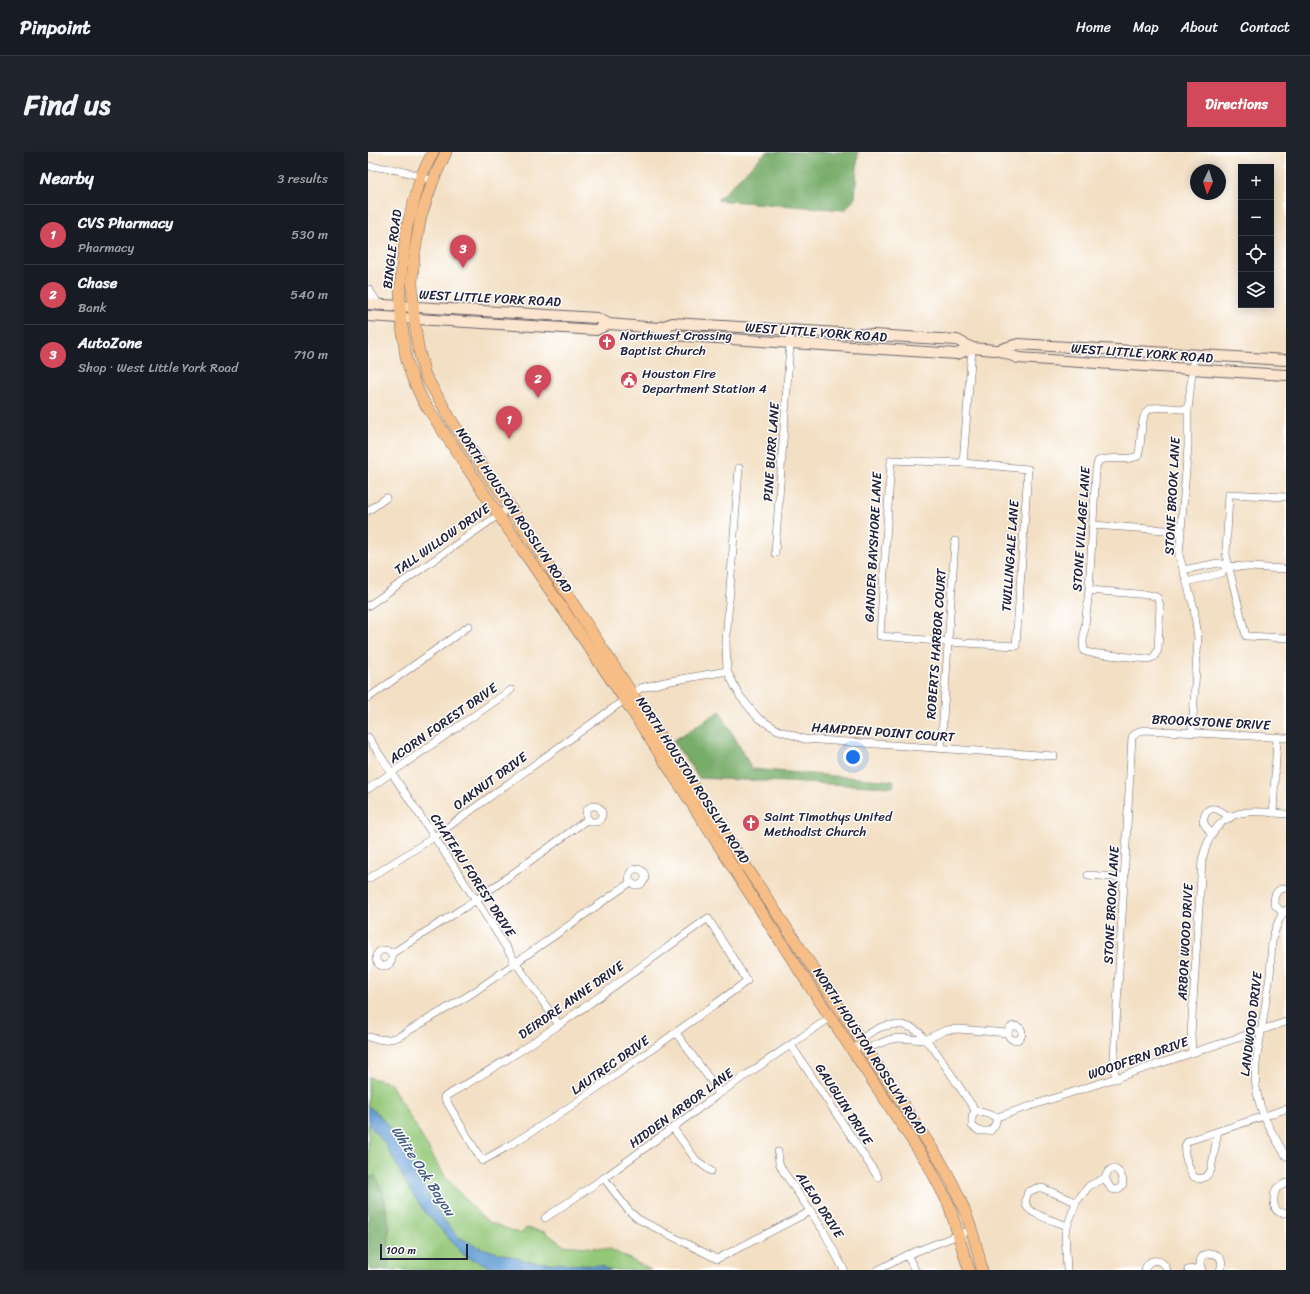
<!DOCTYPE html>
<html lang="en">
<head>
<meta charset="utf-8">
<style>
	:root { --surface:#171b24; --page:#20242c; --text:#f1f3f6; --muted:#9ea1a6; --line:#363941; --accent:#d1495b }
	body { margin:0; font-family:Sriracha,sans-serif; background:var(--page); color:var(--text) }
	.controls { position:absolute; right:12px; top:12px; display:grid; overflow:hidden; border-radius:0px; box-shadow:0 2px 10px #0003 }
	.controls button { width:36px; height:36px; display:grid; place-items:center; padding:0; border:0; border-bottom:1px solid var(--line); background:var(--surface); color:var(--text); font:20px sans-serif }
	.compass { position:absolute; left:822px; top:12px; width:36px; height:36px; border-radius:50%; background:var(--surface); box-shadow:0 2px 10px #0003; rotate:184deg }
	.scale { position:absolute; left:12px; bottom:10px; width:88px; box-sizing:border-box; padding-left:4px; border:2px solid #22223b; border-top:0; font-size:11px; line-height:14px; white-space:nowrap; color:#22223b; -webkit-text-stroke:3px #fff; paint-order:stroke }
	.you { position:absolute; left:485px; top:605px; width:14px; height:14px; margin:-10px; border:3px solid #fff; border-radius:50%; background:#1a73e8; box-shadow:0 0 0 6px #1a73e833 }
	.badge { display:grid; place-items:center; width:26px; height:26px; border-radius:50%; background:var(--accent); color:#fff; font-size:13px; font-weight:700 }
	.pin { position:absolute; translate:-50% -33px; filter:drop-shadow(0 1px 2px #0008) }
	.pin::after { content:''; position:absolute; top:21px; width:14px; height:12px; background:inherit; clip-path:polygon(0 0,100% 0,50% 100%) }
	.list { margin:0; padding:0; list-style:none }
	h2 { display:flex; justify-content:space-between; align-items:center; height:52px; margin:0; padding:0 16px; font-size:17px }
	h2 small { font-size:13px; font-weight:400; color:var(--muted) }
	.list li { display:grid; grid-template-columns:26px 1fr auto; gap:12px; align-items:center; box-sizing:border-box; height:60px; padding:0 16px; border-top:1px solid var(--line) }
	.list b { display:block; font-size:15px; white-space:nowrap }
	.list p { margin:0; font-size:13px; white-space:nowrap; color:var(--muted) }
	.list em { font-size:13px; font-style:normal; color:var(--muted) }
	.icon { flex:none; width:22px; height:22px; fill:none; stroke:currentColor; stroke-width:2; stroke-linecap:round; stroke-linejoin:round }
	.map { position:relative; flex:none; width:918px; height:1118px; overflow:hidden; border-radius:0px }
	header { display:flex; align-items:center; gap:24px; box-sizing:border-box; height:56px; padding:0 20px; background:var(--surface); border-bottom:1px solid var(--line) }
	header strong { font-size:19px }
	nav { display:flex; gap:22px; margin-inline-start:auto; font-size:14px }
	.intro { display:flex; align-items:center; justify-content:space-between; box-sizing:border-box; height:96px; padding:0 24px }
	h1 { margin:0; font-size:28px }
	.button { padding:10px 18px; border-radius:0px; background:var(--accent); color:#fff; font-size:14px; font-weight:700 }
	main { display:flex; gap:24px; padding:0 24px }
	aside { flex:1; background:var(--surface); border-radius:0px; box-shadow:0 2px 10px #0003 }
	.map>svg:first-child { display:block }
	.green { fill:#94c879; stroke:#5b755a }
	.forest { fill:#77ac69; stroke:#4c6752 }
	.water { fill:#659ed4; stroke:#446088 }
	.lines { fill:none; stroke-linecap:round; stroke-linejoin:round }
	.minor-casing { stroke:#6b646b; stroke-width:8 }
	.tertiary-casing { stroke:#6b646b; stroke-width:10 }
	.secondary-casing { stroke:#6b646b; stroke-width:12 }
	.primary-casing { stroke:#6b646b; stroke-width:12 }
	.minor { stroke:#fff; stroke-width:7 }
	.tertiary { stroke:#fff; stroke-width:9 }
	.secondary { stroke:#fbe5cf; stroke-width:10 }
	.primary { stroke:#f6be86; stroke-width:11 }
	.labels { text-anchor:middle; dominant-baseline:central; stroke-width:3; stroke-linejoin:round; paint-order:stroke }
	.street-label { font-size:13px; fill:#22223b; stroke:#fff }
	.poi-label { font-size:13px; fill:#22223b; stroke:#fff; text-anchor:start }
	.water-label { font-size:14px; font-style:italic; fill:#405a80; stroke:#fff }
</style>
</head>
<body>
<header>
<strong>Pinpoint</strong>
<nav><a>Home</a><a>Map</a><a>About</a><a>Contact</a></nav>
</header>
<div class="intro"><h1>Find us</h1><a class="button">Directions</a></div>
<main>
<aside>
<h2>Nearby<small>3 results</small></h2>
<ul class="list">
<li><span class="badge">1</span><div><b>CVS Pharmacy</b><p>Pharmacy</p></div><em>530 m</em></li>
<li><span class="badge">2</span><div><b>Chase</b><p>Bank</p></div><em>540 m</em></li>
<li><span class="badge">3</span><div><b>AutoZone</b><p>Shop · West Little York Road</p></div><em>710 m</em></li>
</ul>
</aside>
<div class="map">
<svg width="918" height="1118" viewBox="0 0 918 1118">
	<rect width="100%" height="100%" fill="#fff"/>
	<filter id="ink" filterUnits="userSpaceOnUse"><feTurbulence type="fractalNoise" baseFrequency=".025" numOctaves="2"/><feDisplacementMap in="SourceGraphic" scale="8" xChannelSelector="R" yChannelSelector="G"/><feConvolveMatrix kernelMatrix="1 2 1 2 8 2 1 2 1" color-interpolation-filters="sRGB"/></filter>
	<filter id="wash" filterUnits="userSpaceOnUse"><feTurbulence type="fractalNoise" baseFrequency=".012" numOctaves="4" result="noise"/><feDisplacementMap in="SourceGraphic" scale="16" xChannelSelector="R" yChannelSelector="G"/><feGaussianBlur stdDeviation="0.9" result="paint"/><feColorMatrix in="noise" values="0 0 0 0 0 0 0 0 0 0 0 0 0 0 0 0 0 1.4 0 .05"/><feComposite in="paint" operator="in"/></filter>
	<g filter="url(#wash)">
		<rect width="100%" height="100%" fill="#f3dfc3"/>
		<path class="green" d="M0 925 22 931 78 1026 113 1064 121 1070 153 1082 158 1076 177 1080 195 1093 242 1097 283 1118H22L20 1103 21 1073 0 1024Z"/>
		<g class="forest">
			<path d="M398 0H490L487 46 477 58 349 48Z"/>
			<path d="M352 559 384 617 526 629 525 635 331 626 305 589Z"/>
			<path d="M0 1024 1 1026 7 1024 15 1040 21 1073 20 1103 22 1118H2L0 1114Z"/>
		</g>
		<path class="water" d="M0 954 11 963 25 980 68 1058 90 1085 113 1096 163 1110 233 1114 242 1118H129L96 1103 57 1060 40 1035 18 993 0 971Z"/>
	</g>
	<g filter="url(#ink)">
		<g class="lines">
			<defs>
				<g id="minor">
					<path d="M0 14C24 16 43 20 65 29"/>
					<path d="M523 308 595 311 660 317 648 494 580 490 512 484Z"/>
					<path d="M595 311 604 196"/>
					<path d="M371 316 358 490 359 519 372 544 390 566 410 578 436 587 686 604"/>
					<path d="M918 345 861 342 858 402 862 420 878 484 918 486"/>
					<path d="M0 359 18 346"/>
					<path d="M724 373 812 379"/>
					<path d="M407 401 423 178"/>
					<path d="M815 418 850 411 861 414 918 417"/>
					<path d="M819 430 854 421 861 414"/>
					<path d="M721 438 782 443 789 445 792 453 790 498 786 505 780 507 722 501 716 499 715 490 721 438 728 317 730 309C744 303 757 310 770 304 775 291 770 257 785 256 796 254 809 257 820 258"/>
					<path d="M0 454 142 355"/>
					<path d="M0 546 101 474"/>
					<path d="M824 580 830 486 826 456 811 403 820 294V258L826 203"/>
					<path d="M0 585 108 748 148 811 191 873"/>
					<path d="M573 597 587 389"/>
					<path d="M0 637 143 538"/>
					<circle cx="226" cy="662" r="8"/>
					<path d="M905 661 909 586"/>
					<path d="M843 682 835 670C838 650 851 656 862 666"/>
					<circle cx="269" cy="725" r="8"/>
					<path d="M720 723 757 726"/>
					<path d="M0 727 66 685 273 536 297 530 359 519"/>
					<path d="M918 758C911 765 908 775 905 785 902 799 904 815 901 830 898 849 895 868 892 887 889 903 886 919 888 935 892 963 904 981 918 1004"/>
					<path d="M915 761 906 752C906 743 908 737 918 736"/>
					<path d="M340 766 379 829C335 861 291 893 246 924 202 955 160 984 114 1009L76 945C169 893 254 828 340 766Z"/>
					<circle cx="16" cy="806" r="8"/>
					<path d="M23 802 108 748 220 667"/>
					<circle cx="647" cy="881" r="7"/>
					<path d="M308 881 352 941"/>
					<path d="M0 885C13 888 20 889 32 884L103 842 263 730"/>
					<path d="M557 888 578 878 590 877 640 881"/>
					<path d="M423 893 510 1025"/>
					<path d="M496 898 520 888 530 886 557 888"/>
					<path d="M486 900 493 889 500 882 513 875 522 873H535L544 876 551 880 557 888 566 897 607 958 629 965 918 870"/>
					<path d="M824 901 823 882 834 708C840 683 852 662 880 660 893 659 906 661 918 662"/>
					<path d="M748 927 746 917V907L764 585 771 579 777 578 918 586"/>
					<path d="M607 958 604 966V974L611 979H622L627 973 629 965"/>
					<path d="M305 976 328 1008 343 1019"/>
					<path d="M850 979 843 1018C839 1026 831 1030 824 1023 821 1013 812 998 820 989L918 957"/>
					<path d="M410 1000 411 1011 415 1019 455 1078 476 1118"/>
					<path d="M236 1026 260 1058 270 1067 349 1107 443 1059"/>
					<path d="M918 1031C915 1033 912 1034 909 1036 905 1042 904 1057 911 1060 913 1061 916 1061 918 1061"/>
					<path d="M177 1066 236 1026 352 941 463 865"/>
					<path d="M699 1074C690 1070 665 1063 660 1056 656 1051 658 1046 660 1040L669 1036H674L708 1050"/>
					<path d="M539 1103 547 1118"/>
					<path d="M510 1118 539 1103 603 1078"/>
					<path d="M699 1118 697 1081 708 1050 721 1034 737 1026C743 1008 755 1020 755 1032L750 1038 743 1037 737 1026"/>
					<path d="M777 1118C780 1105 795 1106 799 1118"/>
					<path d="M820 1118 833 1116"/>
					<path d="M834 1118C823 1096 862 1096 852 1118"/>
				</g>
				<path id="tertiary" d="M0 138 10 153"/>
				<g id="secondary">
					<path d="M0 152 229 166 241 172 290 176 305 171 589 188 604 196"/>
					<path d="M0 164 228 178 241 172"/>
					<path d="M290 176 303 183 589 202 604 196 627 198H630L650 206 918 223"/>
					<path d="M630 198 650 192 918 208"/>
				</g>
				<g id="primary">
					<path d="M65 0 53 24 39 75 34 112 32 144 33 166 38 206 44 225 55 249 130 362 257 548 431 818 561 1014 581 1053 601 1118"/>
					<path d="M78 0 65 29 53 64 46 104 44 130 46 166 50 195 57 223 85 271 142 355 265 543 571 1007C592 1041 606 1079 614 1118"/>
				</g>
			</defs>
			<use href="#minor" class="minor-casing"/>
			<use href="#tertiary" class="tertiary-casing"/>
			<use href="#secondary" class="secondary-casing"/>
			<use href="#primary" class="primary-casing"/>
			<use href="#minor" class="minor"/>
			<use href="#tertiary" class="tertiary"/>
			<use href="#secondary" class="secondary"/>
			<use href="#primary" class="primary"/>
		</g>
	</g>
	<defs>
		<symbol id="church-disc" viewBox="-11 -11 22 22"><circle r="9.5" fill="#d1495b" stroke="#fff"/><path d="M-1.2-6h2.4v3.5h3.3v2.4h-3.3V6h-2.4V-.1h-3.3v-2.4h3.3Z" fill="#fff"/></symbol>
		<symbol id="civic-disc" viewBox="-11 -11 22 22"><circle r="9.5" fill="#d1495b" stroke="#fff"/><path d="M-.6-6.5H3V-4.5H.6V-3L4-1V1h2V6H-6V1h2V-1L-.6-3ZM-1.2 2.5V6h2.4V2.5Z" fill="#fff"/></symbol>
	</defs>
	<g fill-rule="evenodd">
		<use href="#church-disc" x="229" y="180" width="20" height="20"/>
		<use href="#civic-disc" x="251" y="218" width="20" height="20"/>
		<use href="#church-disc" x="373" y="661" width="20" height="20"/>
	</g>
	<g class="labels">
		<g class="street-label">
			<text transform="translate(24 97) rotate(-83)">BINGLE ROAD</text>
			<text transform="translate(122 146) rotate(3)">WEST LITTLE YORK ROAD</text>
			<text transform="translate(448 180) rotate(4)">WEST LITTLE YORK ROAD</text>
			<text transform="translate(774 201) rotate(4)">WEST LITTLE YORK ROAD</text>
			<text transform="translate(403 300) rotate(-86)">PINE BURR LANE</text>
			<text transform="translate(804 344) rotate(-87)">STONE BROOK LANE</text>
			<text transform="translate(146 358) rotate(56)">NORTH HOUSTON ROSSLYN ROAD</text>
			<text transform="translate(713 377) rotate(-86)">STONE VILLAGE LANE</text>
			<text transform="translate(74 387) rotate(-35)">TALL WILLOW DRIVE</text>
			<text transform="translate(505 395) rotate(-87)">GANDER BAYSHORE LANE</text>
			<text transform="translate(642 404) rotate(-86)">TWILLINGALE LANE</text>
			<text transform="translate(568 492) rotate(-86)">ROBERTS HARBOR COURT</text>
			<text transform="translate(843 570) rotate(3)">BROOKSTONE DRIVE</text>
			<text transform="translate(75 571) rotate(-35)">ACORN FOREST DRIVE</text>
			<text transform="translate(515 580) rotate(4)">HAMPDEN POINT COURT</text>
			<text transform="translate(325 628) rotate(57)">NORTH HOUSTON ROSSLYN ROAD</text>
			<text transform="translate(122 629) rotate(-36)">OAKNUT DRIVE</text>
			<text transform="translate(105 723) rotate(57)">CHATEAU FOREST DRIVE</text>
			<text transform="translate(743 753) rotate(-87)">STONE BROOK LANE</text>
			<text transform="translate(817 790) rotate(-87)">ARBOR WOOD DRIVE</text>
			<text transform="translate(203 848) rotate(-35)">DEIRDRE ANNE DRIVE</text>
			<text transform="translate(883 872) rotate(-83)">LANDWOOD DRIVE</text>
			<text transform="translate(502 899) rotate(57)">NORTH HOUSTON ROSSLYN ROAD</text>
			<text transform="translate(770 906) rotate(-19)">WOODFERN DRIVE</text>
			<text transform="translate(242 913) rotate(-35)">LAUTREC DRIVE</text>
			<text transform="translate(476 952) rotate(57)">GAUGUIN DRIVE</text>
			<text transform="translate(313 956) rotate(-36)">HIDDEN ARBOR LANE</text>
			<text transform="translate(452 1053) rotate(57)">ALEJO DRIVE</text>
		</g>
		<g class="poi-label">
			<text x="252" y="183">Northwest Crossing<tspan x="252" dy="15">Baptist Church</tspan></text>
			<text x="274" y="221">Houston Fire<tspan x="274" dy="15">Department Station 4</tspan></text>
			<text x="396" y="664">Saint Timothys United<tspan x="396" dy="15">Methodist Church</tspan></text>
		</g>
		<g class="water-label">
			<text transform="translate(55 1019) rotate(57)">White Oak Bayou</text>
		</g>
	</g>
</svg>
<div class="controls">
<button>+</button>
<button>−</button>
<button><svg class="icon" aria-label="locate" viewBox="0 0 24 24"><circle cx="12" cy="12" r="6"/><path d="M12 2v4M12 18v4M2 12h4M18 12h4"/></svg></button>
<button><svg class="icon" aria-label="layers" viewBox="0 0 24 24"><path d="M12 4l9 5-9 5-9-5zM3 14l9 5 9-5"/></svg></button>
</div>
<svg class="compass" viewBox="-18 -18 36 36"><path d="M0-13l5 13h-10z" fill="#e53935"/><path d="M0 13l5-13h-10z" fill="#9ea1a6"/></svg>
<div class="scale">100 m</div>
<div class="you"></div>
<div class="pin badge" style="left:141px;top:287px">1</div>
<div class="pin badge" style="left:170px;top:246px">2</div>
<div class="pin badge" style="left:95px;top:116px">3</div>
</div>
</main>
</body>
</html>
